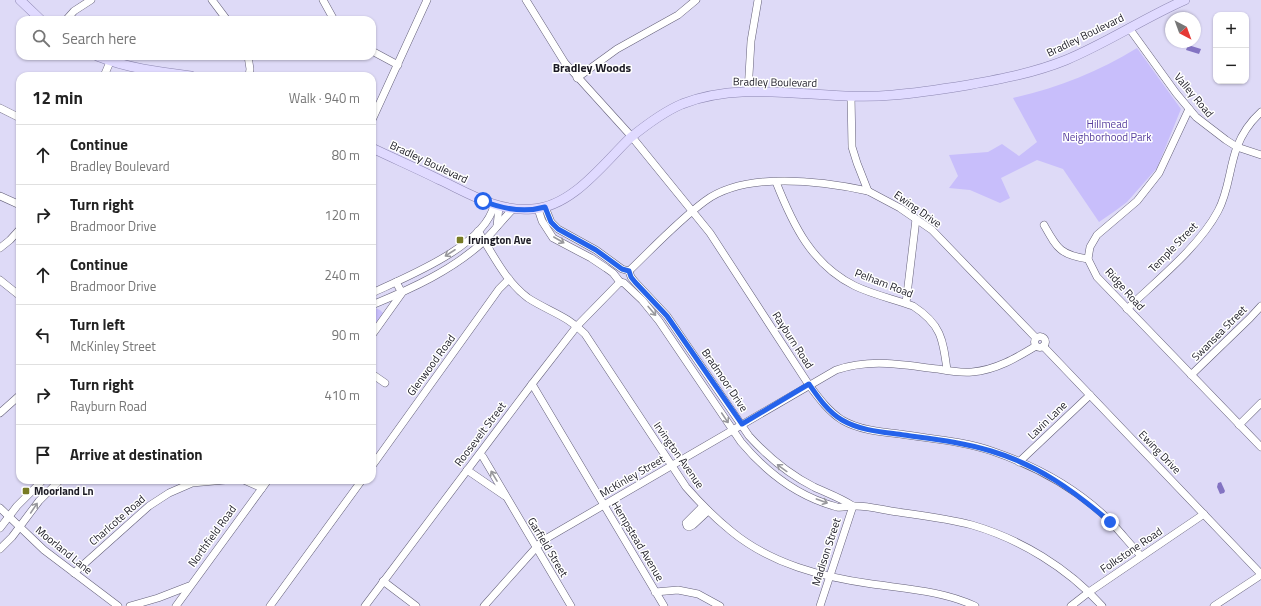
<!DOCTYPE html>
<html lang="en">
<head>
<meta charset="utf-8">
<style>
	:root { --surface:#fff; --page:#f2f2f2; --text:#222; --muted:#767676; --line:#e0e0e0 }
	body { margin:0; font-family:"Titillium Web",sans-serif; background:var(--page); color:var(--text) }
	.controls { position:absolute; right:12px; top:12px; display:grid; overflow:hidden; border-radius:8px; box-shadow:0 1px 3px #0004 }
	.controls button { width:36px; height:36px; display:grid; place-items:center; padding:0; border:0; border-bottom:1px solid var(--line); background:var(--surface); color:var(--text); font:20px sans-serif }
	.compass { position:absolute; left:1165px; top:12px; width:36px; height:36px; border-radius:50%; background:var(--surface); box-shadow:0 1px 3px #0004; rotate:139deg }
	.stop { position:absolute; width:12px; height:12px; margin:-9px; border:3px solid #2563eb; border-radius:50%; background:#fff }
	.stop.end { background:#2563eb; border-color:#fff; box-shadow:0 1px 4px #0008 }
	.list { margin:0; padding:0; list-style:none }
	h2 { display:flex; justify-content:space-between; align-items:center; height:52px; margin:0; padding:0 16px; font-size:17px }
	h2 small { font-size:13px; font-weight:400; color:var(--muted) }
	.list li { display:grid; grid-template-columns:26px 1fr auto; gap:12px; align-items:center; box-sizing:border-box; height:60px; padding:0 16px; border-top:1px solid var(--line) }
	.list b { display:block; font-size:15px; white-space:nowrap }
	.list p { margin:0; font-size:13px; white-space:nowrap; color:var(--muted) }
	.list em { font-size:13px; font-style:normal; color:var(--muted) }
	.icon { flex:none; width:22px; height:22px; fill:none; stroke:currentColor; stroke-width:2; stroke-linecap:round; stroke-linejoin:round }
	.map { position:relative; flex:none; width:1261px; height:606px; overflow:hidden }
	.search { position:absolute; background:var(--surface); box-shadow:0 1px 3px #0004; left:16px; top:16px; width:360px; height:44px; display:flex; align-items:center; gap:10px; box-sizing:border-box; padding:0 14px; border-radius:12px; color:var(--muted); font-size:15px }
	.panel { position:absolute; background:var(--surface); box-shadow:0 1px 3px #0004; left:16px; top:72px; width:360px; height:412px; border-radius:12px }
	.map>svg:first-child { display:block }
	.green { fill:#c8befb }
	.water { fill:#8373c2 }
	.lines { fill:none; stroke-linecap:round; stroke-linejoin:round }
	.minor-casing { stroke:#646079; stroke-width:8 }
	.major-casing { stroke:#8d87b2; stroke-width:10 }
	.minor { stroke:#fff; stroke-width:7 }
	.major { stroke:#e0daff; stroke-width:9 }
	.oneway { stroke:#98989c }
	.route { stroke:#2563eb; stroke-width:5 }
	.poi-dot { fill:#787b24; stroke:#fff; stroke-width:1.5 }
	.labels { text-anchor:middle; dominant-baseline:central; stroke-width:3; stroke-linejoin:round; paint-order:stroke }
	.street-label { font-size:11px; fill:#1b1a24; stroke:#fff }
	.park-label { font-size:11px; fill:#59409f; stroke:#fff }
	.poi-label { font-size:11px; font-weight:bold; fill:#1b1a24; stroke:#fff; text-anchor:start }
	.neighbourhood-label { font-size:12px; font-weight:bold; fill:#1b1a24; stroke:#fff }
</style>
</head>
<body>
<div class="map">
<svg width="1261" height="606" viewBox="0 0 1261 606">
	<rect width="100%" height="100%" fill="#dedaf7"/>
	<g class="green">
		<path d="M1137 48 1181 109 1157 168 1127 202 1115 211 1099 222 1063 169 1037 160 1001 178 1010 198 1000 203 970 190 949 188 958 176 949 155 988 152 1002 144 1019 156 1037 142 1013 98C1057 88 1098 72 1137 48Z"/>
		<path d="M375 308 380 310 383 313 372 328V309Z"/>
	</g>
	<g class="water">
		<path d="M1188 45 1201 49 1199 54 1186 50Z"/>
		<path d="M1221 482 1225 491 1224 493 1220 494 1217 487 1218 483Z"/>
	</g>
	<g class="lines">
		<defs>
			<g id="minor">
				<path d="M212 0 227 20"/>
				<path d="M323 0 334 20"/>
				<path d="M526 0 565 63 632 137 710 233 809 385C818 397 828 411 842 420 859 430 881 432 900 434 931 439 963 441 992 451 1036 466 1078 489 1111 522 1121 533 1131 545 1141 556"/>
				<path d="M66 20 74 11 91 0"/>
				<path d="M1129 28 1176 93 1196 117 1226 140 1237 147 1261 155"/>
				<path d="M372 51 398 65"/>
				<path d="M248 56 250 69 249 76"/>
				<path d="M104 76 110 62"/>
				<path d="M577 78 617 49 678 15 696 0"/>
				<path d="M748 92 751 41 758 0"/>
				<path d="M851 96 852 147 857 163 868 191 900 208 932 230 1036 338"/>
				<path d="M0 108 20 118"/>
				<path d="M1189 109 1159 173 1137 201 1097 235 1090 247 1088 259 1097 277 1261 447"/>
				<path d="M372 120 427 0"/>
				<path d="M776 182C793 225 812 265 855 286 874 295 894 299 913 306 941 324 943 339 947 370"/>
				<path d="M0 196 20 205"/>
				<path d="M545 207 551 222 558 229 596 250 622 269 629 271 631 277 635 282 667 316 749 436C768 457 788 474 814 487 827 493 841 498 853 506"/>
				<path d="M538 209 542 221 553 238 591 258 606 268 613 273 620 282 624 283 642 300 659 321 741 442C766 472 799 497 837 507 842 508 848 506 852 506 865 505 879 509 891 511 918 515 946 518 972 525 1020 539 1068 568 1102 606"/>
				<path d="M1044 225C1057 248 1060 255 1088 259"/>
				<path d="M497 226 499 207"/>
				<path d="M478 231C493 254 505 281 528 298 548 311 568 316 585 334L686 487C700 503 715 518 731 531 771 564 822 577 872 584 907 589 943 591 975 606"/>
				<path d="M0 248 10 240 20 229"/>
				<path d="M629 271C654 247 678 221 705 201 746 171 822 181 868 191"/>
				<path d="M0 280 20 296"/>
				<path d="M372 293C406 277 485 246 494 205"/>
				<path d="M906 303 916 219"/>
				<path d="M372 305C411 289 453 270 484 241 494 231 503 219 513 209"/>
				<path d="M1127 309C1156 281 1199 247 1218 211 1229 191 1229 168 1237 147 1242 134 1251 121 1261 112"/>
				<path d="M372 335 402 293 396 282"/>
				<circle cx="1040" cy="342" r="5.5"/>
				<path d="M1043 346 1261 574"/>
				<path d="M372 374 385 383"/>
				<path d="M1191 375 1250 318 1261 306"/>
				<path d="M532 384 664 606"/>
				<path d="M0 413 20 395"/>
				<path d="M1239 425 1261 403"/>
				<path d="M480 454 483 457 571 606"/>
				<path d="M1019 462 1090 395"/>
				<path d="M372 466 499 289 509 279"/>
				<path d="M467 470 505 496"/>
				<path d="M244 480 262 488"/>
				<path d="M703 506 686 523 687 526 689 527 693 525 708 511"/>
				<path d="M0 508 44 550 118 606"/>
				<path d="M0 528 17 506 43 480"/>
				<path d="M0 549 12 537 39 501 60 480"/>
				<path d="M74 573 149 506 169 493 192 483 225 480"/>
				<path d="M383 581 416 606"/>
				<path d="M655 592 678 590 698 594 720 606"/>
				<path d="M130 606 158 598 189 586"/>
				<path d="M176 606 268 480"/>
				<path d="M270 606 362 480"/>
				<path d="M365 606 532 384 577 326 620 282"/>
				<path d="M484 606 542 541 836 370C872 358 902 365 938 369 949 371 961 373 972 372 996 370 1016 358 1036 346"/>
				<path d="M820 606 853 506"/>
				<path d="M1071 606 1089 592 1204 514"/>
				<path d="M1214 606 1261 575"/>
			</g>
			<g id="major">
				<path d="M20 0 41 20"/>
				<path d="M97 56C127 68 158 72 191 76"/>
				<path d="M372 148C395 159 418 169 440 180 470 194 498 212 532 209 572 207 603 164 630 138 646 125 663 112 682 104 748 78 824 102 893 95 918 93 943 89 968 85 1001 79 1034 73 1066 60 1107 43 1144 18 1185 0"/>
			</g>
		</defs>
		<use href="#minor" class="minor-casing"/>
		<use href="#major" class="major-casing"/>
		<use href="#minor" class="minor"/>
		<use href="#major" class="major"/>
	</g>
	<defs><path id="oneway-shaft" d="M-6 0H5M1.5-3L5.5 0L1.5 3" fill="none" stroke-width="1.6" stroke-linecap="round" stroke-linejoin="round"/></defs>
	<g class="oneway">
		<use href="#oneway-shaft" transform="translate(559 240) rotate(30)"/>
		<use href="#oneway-shaft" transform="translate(450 253) rotate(147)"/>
		<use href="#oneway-shaft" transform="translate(652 311) rotate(50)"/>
		<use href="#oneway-shaft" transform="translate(725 418) rotate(56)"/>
		<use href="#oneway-shaft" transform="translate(782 468) rotate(-144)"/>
		<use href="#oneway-shaft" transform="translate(494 476) rotate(-121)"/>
		<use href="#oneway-shaft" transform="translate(822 501) rotate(20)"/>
		<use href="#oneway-shaft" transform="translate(34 508) rotate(-56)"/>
	</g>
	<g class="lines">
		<path class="route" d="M483 201C503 209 524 213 545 207L551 222 558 229 596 250 622 269 629 271 631 277 635 282 667 316 742 424 809 384C818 397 828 412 842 420 861 431 883 432 904 435 933 439 962 442 991 451 1038 465 1073 490 1110 522"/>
	</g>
	<g class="poi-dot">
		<rect x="456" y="236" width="8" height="8" rx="2"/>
		<rect x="22" y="487" width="8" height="8" rx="2"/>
	</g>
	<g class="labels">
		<g class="street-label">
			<text transform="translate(1085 35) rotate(-26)">Bradley Boulevard</text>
			<text transform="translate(775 82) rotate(1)">Bradley Boulevard</text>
			<text transform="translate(1194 95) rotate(50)">Valley Road</text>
			<text transform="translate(429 162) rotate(25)">Bradley Boulevard</text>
			<text transform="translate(918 209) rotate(35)">Ewing Drive</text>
			<text transform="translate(1173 247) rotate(-46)">Temple Street</text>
			<text transform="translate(884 283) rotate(21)">Pelham Road</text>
			<text transform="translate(1125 289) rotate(48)">Ridge Road</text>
			<text transform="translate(1219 333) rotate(-45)">Swansea Street</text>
			<text transform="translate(793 340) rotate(57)">Rayburn Road</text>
			<text transform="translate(431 365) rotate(-54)">Glenwood Road</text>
			<text transform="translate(725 380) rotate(56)">Bradmoor Drive</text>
			<text transform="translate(1047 420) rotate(-44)">Lavin Lane</text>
			<text transform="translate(480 434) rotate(-53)">Roosevelt Street</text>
			<text transform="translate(1160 452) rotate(46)">Ewing Drive</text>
			<text transform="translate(679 455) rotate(55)">Irvington Avenue</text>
			<text transform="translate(632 476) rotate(-30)">McKinley Street</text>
			<text transform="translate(117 520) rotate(-41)">Charlcote Road</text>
			<text transform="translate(212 536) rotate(-54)">Northfield Road</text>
			<text transform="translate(638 541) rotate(59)">Hempstead Avenue</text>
			<text transform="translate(548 547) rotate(59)">Garfield Street</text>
			<text transform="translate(64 550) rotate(39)">Moorland Lane</text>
			<text transform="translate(1131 550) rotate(-34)">Folkstone Road</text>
			<text transform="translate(826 552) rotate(-72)">Madison Street</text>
		</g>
		<g class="park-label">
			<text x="1107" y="124">Hillmead<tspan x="1107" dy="13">Neighborhood Park</tspan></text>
		</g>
		<g class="poi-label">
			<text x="468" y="240">Irvington Ave</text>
			<text x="34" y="491">Moorland Ln</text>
		</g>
		<g class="neighbourhood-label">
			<text x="592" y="67">Bradley Woods</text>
		</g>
	</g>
</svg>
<div class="controls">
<button>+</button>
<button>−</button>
</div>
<svg class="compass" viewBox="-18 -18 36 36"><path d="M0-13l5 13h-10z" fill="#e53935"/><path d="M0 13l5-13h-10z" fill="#767676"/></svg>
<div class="stop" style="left:483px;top:201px"></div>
<div class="stop end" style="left:1110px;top:522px"></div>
<div class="search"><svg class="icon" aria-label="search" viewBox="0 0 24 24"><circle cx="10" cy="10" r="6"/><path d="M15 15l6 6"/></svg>Search here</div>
<section class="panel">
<h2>12 min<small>Walk · 940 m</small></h2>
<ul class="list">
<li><svg class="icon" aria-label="ahead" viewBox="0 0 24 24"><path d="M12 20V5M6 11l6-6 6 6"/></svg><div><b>Continue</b><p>Bradley Boulevard</p></div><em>80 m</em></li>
<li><svg class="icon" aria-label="right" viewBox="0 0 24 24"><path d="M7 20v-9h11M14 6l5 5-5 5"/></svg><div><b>Turn right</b><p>Bradmoor Drive</p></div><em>120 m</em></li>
<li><svg class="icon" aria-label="ahead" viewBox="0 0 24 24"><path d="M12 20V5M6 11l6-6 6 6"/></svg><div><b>Continue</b><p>Bradmoor Drive</p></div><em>240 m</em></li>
<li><svg class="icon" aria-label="left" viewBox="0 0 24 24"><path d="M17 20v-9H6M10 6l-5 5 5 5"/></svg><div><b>Turn left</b><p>McKinley Street</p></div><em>90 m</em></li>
<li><svg class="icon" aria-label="right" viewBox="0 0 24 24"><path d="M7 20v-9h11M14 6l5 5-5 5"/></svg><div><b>Turn right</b><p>Rayburn Road</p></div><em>410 m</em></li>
<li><svg class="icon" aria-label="arrive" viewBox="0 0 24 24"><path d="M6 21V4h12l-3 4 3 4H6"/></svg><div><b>Arrive at destination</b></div></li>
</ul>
</section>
</div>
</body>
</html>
